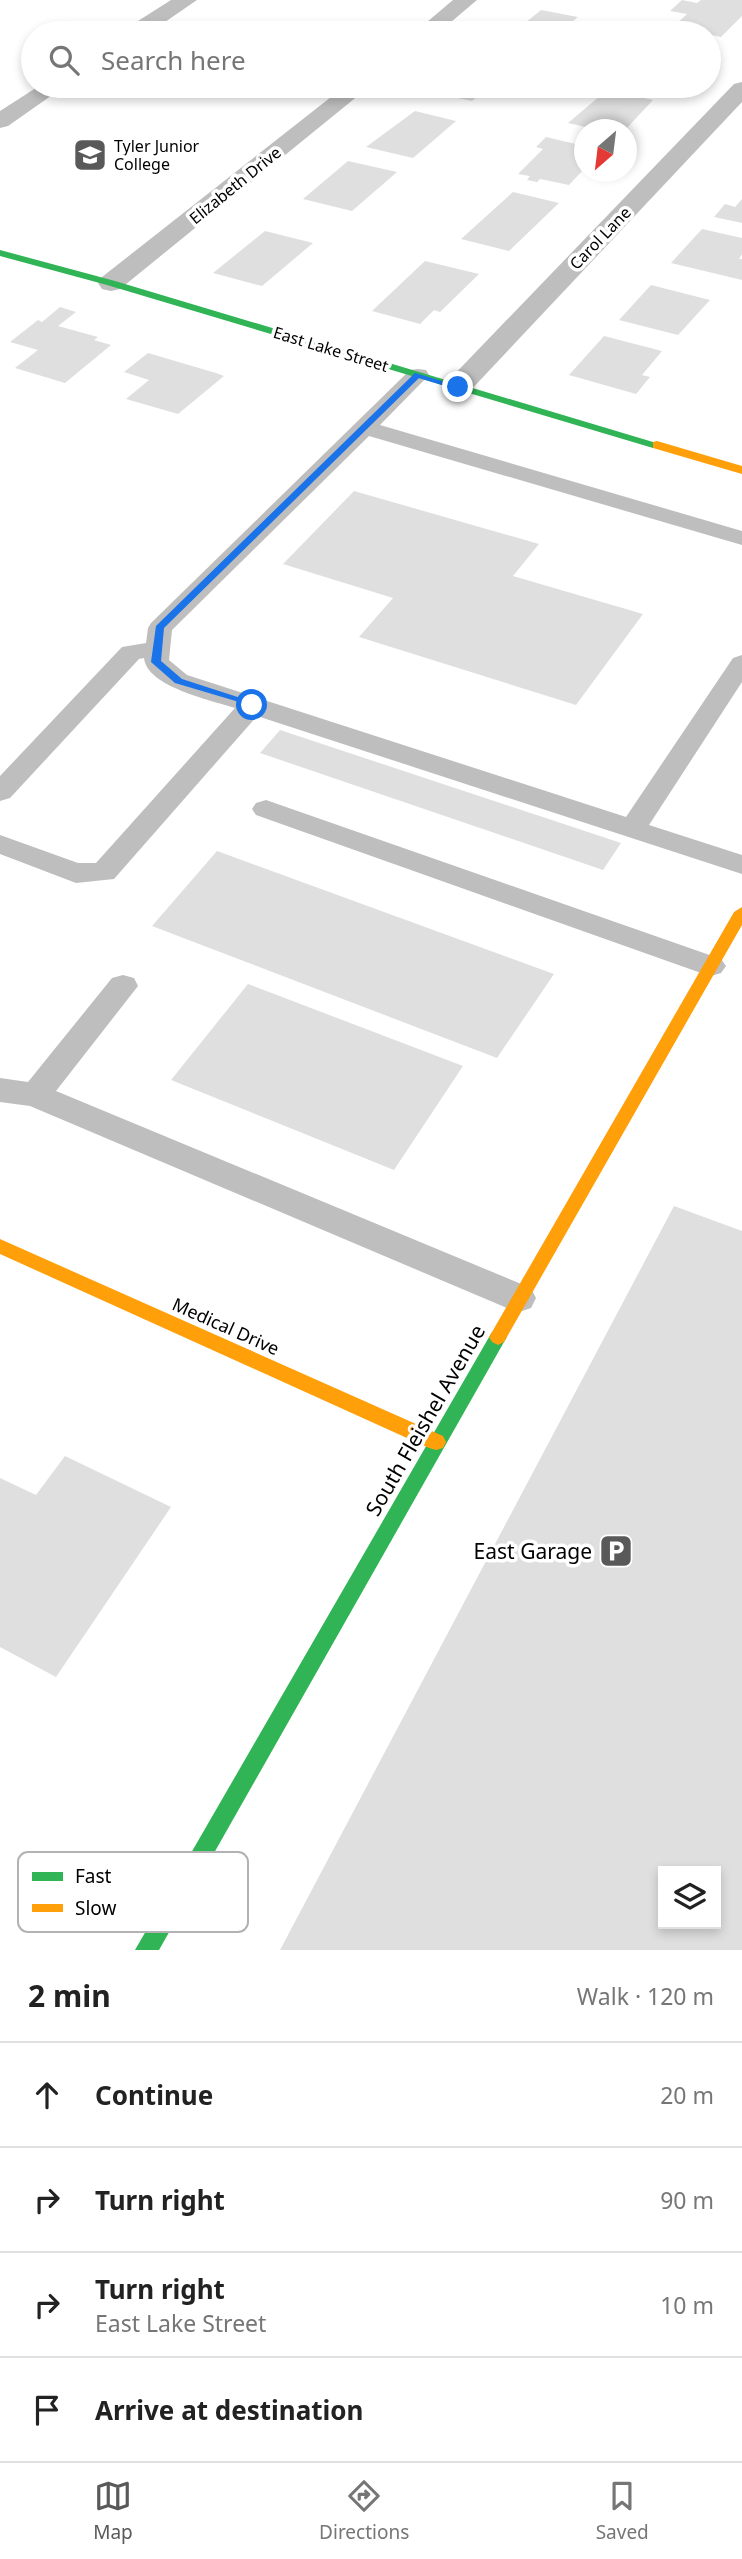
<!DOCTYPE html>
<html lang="en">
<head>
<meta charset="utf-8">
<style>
	:root { --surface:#fff; --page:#f2f2f2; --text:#222; --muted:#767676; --line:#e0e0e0; --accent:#595959 }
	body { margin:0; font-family:"Noto Sans",sans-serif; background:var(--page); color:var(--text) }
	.controls { position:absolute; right:21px; bottom:21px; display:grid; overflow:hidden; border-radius:0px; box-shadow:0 4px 10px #0003 }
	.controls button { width:63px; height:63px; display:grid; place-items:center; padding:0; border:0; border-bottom:2px solid var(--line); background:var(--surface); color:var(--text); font:35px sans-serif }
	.compass { position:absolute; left:574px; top:119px; width:63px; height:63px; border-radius:50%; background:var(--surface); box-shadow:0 4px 10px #0003; rotate:208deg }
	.stop { position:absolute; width:21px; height:21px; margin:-16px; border:5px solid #1a73e8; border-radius:50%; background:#fff }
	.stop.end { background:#1a73e8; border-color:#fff; box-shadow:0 2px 7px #0008 }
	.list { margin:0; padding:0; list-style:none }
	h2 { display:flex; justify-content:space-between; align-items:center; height:91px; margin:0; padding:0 28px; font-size:30px }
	h2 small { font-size:23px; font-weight:400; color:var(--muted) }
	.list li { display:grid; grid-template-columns:46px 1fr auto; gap:21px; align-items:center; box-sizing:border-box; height:105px; padding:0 28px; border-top:2px solid var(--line) }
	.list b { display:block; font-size:26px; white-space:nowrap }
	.list p { margin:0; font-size:23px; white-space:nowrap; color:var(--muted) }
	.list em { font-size:23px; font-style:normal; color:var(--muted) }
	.icon { flex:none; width:38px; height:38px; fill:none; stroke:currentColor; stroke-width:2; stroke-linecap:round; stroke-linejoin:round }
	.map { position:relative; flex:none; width:742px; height:1950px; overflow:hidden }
	.search { position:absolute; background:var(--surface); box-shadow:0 4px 10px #0003; left:21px; right:21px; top:21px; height:77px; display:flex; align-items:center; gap:18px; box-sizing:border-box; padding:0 24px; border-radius:38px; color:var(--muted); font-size:26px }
	.sheet { height:511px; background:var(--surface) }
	nav { display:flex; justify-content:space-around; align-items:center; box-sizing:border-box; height:98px; border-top:2px solid var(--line); background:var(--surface); font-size:19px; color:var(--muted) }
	nav a { display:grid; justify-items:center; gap:4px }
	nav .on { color:var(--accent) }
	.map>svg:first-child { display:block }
	.building { fill:#dfdfdf; fill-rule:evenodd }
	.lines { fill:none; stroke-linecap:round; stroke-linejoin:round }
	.lane { fill:#bebebe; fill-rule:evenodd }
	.street { fill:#bebebe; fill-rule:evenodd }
	.fast { fill:#30b455; fill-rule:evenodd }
	.slow { fill:#ff9f0a; fill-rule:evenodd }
	.route { fill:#1a73e8 }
	.labels { text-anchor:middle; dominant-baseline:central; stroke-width:7; stroke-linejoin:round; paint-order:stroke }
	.far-poi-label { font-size:16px; fill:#000; stroke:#fff; text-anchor:start }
	.far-street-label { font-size:16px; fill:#000; stroke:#fff }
	.street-label { font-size:18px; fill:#000; stroke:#fff }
	.near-street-label { font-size:21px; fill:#000; stroke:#fff }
	.near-poi-label { font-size:21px; fill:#000; stroke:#fff; text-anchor:end }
	.key { fill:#fff; stroke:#b2b2b2; stroke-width:2 }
	.key-label { font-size:19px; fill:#000 }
</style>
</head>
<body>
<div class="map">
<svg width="742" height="1950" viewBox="0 0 742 1950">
	<rect width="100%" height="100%" fill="#fff"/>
	<g class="building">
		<path d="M682 0 697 3 701 0H742V16L721 37 673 27 687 14 670 11Z"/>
		<path d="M541 10 578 17 559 33H506L515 26 520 27Z"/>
		<path d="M440 86H490L472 101 438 94 445 88Z"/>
		<path d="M607 90 653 100 625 130H599L568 123Z"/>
		<path d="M415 111 456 121 413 158 366 147Z"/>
		<path d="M546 137 584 146V169L569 185 540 179 537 182 527 180 530 176 518 174 543 149 536 147Z"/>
		<path d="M348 161 397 172 352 211 303 199Z"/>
		<path d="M513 192 559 203 509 251 461 239Z"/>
		<path d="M742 199V223L714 217 725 204 735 207Z"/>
		<path d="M702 229 742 238V254L739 259H742V280L671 263Z"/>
		<path d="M265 231 313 243 262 286 213 273Z"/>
		<path d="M425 261 479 274 440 312 434 310 420 324 372 311Z"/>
		<path d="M651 285 710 300 678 335 619 320Z"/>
		<path d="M60 307 76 312 58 326 98 337 94 340 111 345 65 383 15 368 38 350 10 342 38 320 42 322Z"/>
		<path d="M604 336 662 351 642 375 650 377 636 394 569 375Z"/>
		<path d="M148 353 216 373 224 376 178 414 126 399 149 380 124 372Z"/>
		<path d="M354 491 539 544 513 576 643 614 576 705 359 637 393 598 283 564Z"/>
		<path d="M280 730 621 843 603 870 260 753Z"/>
		<path d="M217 851 554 974 497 1058 152 926Z"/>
		<path d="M248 984 463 1066 394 1170 171 1080Z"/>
		<path d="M674 1206 742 1231V1950H280ZM663 1871H716V1924H663Z"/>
		<path d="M65 1456 171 1507 56 1677 0 1647V1478L36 1495Z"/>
	</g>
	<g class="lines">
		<g class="lane">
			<path d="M418 369 426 370 429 375 380 425 742 531V545L369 436 172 630 169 660 187 675 626 817 733 658 742 655V682L649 825 742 855V874L257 716 114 879 76 883 0 854V835L78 863H96L235 708C211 700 147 687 144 658L139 659 10 798 0 801V776L122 647 146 643 148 628 151 623 410 370Z"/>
			<path d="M266 800 721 959 726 966 721 973 711 976 701 973 256 815 252 809 256 803Z"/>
			<path d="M123 975 134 978 138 986 56 1091 531 1288 536 1298 531 1308 519 1312 507 1308 30 1106 0 1102V1078L28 1082 112 978Z"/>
		</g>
		<g class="street">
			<path d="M171 0H197L149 33H124L127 28Z"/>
			<path d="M453 0H477L438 33H414Z"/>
			<path d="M742 82V102L468 393 458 395 448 393 444 387 448 381 734 84Z"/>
			<path d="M39 86H65L8 126 0 128V111Z"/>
			<path d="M345 86H370L120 289 111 291 102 289 98 283 102 277Z"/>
		</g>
		<g class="fast">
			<path d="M0 250 115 281 663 445 661 448H653L107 285 0 256Z"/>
			<path d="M498 1329 504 1332 507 1337 504 1342 159 1950H135L492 1332Z"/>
		</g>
		<g class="slow">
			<path d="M657 441 742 466V474L653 448V442Z"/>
			<path d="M742 907V925L504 1342 498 1345 492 1342 489 1337 492 1332 734 912Z"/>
			<path d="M0 1239 443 1436 446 1442 443 1448 436 1450 429 1448 0 1254Z"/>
		</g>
	</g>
	<path class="route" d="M415 373 462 387 458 390 419 378 164 628 161 661 182 679 256 703V707L175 683 151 662 156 626Z"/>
	<defs>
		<symbol id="university-square" viewBox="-11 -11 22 22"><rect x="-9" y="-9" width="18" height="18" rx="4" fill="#595959" stroke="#fff"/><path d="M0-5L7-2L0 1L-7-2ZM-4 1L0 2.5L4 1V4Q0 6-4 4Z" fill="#fff"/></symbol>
		<symbol id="parking-square" viewBox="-11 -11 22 22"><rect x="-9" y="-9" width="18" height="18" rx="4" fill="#595959" stroke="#fff"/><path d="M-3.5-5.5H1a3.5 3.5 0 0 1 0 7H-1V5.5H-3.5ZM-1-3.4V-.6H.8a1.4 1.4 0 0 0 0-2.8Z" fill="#fff"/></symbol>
	</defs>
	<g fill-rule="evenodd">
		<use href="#university-square" x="71" y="136" width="38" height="38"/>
		<use href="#parking-square" x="597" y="1532" width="38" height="38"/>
	</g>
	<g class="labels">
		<g class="far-poi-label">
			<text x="114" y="146">Tyler Junior<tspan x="114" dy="18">College</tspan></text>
		</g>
		<g class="far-street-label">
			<text transform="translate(235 185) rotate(-39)">Elizabeth Drive</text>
			<text transform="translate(600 238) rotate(-46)">Carol Lane</text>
			<text transform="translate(331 349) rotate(17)">East Lake Street</text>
		</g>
		<g class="street-label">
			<text transform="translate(226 1326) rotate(24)">Medical Drive</text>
		</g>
		<g class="near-street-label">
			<text transform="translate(425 1420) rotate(-60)">South Fleishel Avenue</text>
		</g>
		<g class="near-poi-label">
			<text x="592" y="1551">East Garage</text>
		</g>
	</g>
	<rect x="18" y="1852" width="230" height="80" rx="10" class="key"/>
	<rect x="32" y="1872" width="31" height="9" fill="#30b455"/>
	<rect x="32" y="1904" width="31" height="8" fill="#ff9f0a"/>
	<g class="key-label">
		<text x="75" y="1883">Fast</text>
		<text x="75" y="1915">Slow</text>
	</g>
</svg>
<div class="controls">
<button><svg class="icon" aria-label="layers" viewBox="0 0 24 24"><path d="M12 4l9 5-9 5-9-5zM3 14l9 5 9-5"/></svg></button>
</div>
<svg class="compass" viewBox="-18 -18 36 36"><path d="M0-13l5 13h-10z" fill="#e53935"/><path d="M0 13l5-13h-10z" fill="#767676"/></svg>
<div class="stop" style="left:252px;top:705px"></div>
<div class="stop end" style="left:458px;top:387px"></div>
<div class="search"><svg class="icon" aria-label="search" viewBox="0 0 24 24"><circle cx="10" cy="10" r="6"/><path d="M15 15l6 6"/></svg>Search here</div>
</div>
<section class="sheet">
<h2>2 min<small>Walk · 120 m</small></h2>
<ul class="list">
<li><svg class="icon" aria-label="ahead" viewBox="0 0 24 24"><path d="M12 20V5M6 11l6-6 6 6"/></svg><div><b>Continue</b></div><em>20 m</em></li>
<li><svg class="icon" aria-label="right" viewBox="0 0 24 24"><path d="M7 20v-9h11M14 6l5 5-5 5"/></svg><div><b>Turn right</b></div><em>90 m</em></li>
<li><svg class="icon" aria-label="right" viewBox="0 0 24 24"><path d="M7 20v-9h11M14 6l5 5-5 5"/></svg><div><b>Turn right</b><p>East Lake Street</p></div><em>10 m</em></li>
<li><svg class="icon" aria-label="arrive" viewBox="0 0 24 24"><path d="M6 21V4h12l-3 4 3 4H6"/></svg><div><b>Arrive at destination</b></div></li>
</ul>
</section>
<nav>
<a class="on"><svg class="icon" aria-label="map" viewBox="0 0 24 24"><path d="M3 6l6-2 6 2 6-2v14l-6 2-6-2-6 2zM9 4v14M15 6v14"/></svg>Map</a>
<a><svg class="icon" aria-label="directions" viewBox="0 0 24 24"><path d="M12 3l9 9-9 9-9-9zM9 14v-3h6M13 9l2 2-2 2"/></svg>Directions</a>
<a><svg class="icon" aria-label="saved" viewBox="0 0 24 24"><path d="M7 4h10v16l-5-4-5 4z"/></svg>Saved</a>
</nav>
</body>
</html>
